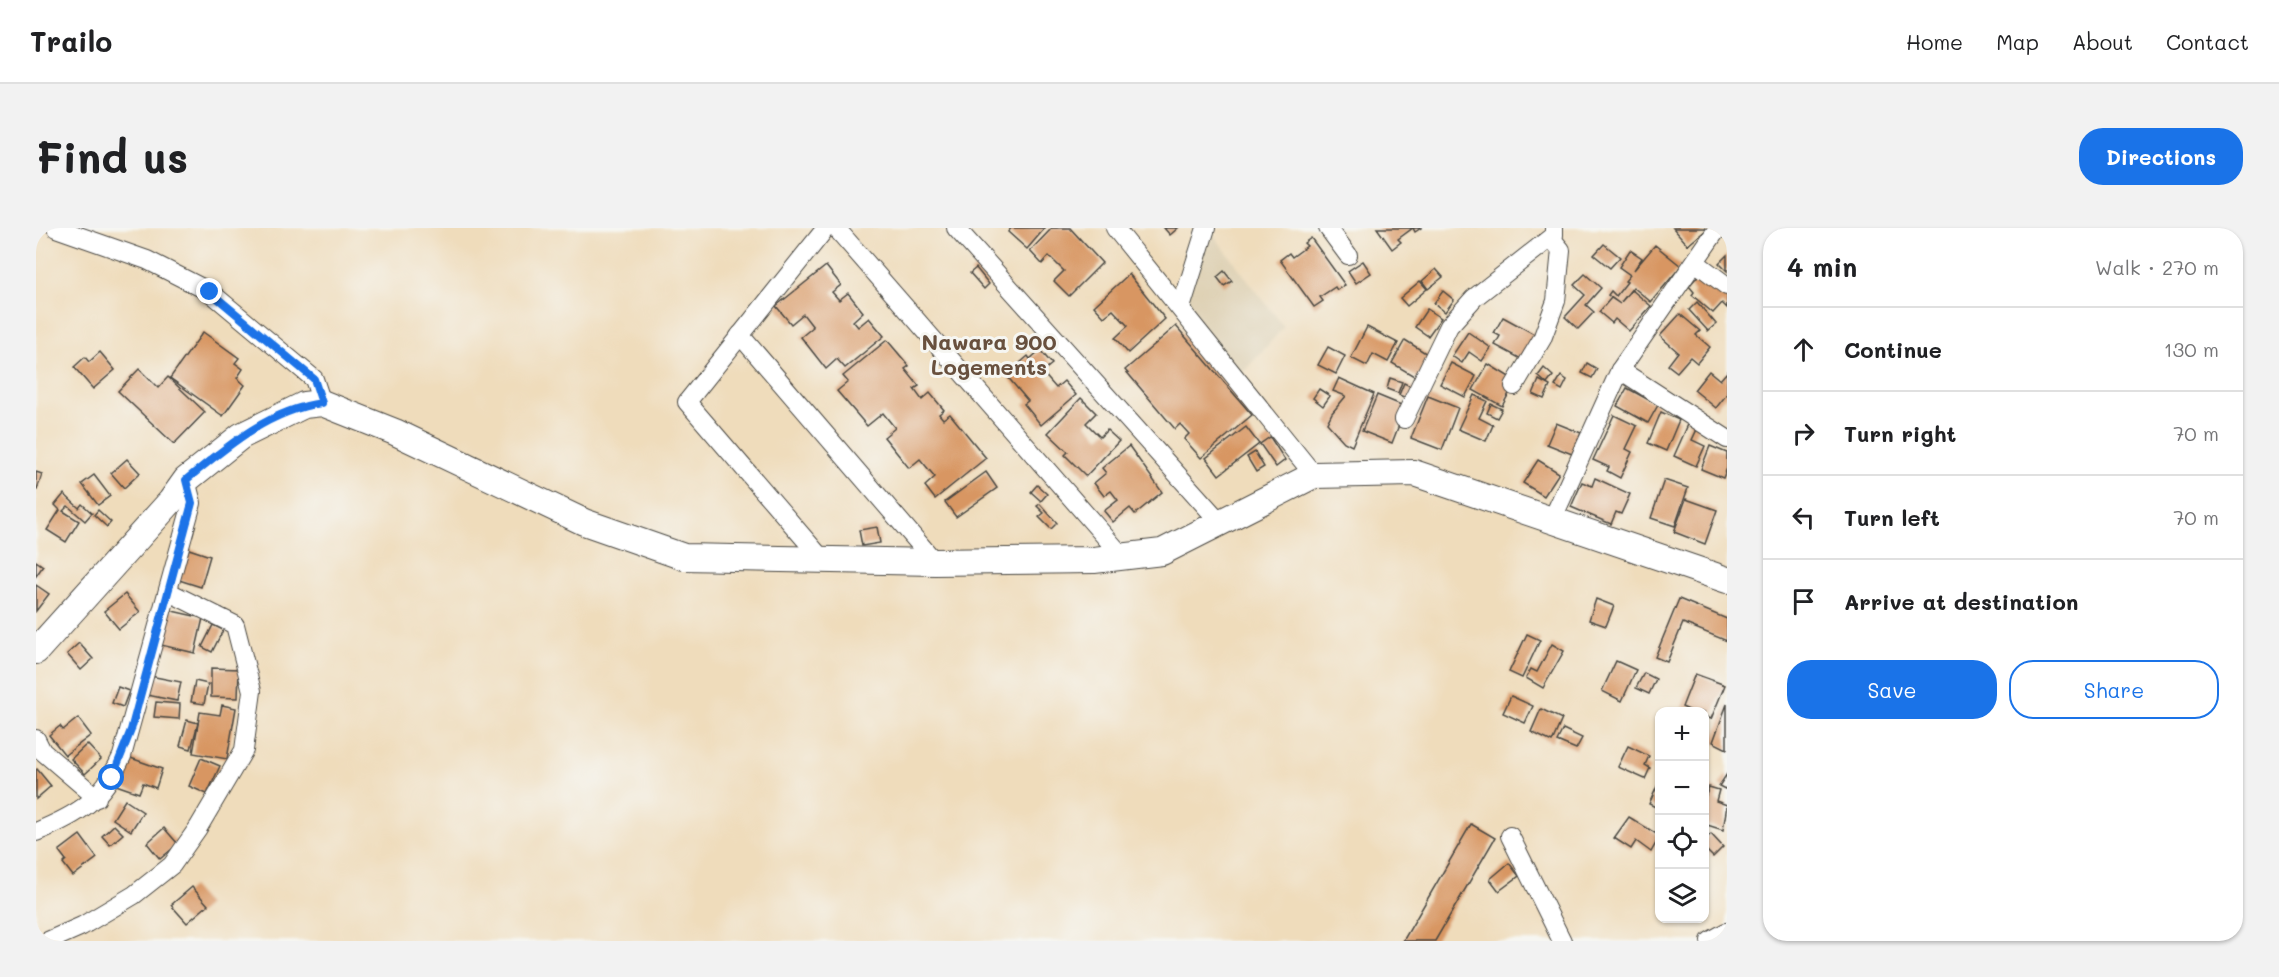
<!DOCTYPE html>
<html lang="en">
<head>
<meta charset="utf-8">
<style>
	:root { --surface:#fff; --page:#f2f2f2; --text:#202124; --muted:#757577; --line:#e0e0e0; --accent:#1a73e8 }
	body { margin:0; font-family:Mali,sans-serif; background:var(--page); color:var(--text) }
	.controls { position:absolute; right:18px; bottom:18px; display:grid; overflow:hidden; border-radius:12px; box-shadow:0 2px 4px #0004 }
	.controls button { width:54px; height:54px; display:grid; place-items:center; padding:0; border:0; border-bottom:2px solid var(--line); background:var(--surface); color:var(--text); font:30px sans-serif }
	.stop { position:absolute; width:18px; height:18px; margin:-14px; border:4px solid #1a73e8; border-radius:50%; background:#fff }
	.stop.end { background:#1a73e8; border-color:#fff; box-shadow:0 2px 6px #0008 }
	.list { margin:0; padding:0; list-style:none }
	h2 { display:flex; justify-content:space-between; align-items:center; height:78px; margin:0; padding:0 24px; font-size:26px }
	h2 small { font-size:20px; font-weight:400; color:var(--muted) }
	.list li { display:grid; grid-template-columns:39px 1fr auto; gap:18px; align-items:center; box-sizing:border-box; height:84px; padding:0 24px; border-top:2px solid var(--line) }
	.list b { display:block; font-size:22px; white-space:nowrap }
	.list em { font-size:20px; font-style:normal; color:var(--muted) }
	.actions { display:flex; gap:12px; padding:18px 24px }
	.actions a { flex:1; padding:14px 0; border:2px solid var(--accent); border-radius:24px; text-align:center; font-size:21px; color:var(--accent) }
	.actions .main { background:var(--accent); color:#fff }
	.icon { flex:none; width:33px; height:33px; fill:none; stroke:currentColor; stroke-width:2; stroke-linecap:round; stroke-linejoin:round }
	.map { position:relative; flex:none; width:1691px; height:713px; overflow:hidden; border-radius:24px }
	header { display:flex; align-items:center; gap:36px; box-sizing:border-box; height:84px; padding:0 30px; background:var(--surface); border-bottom:2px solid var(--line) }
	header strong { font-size:28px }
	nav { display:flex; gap:33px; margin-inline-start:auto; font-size:21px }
	.intro { display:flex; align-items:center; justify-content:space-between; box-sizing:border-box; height:144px; padding:0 36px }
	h1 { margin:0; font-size:42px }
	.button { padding:15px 27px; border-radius:24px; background:var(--accent); color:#fff; font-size:21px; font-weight:700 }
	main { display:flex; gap:36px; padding:0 36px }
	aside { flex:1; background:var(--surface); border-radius:24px; box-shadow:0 2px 4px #0004 }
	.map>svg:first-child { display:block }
	.built { fill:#ddcfb1 }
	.building { fill:#d89662 }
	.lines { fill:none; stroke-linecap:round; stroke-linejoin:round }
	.street-casing { stroke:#484641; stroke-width:20 }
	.secondary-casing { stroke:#484641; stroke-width:28 }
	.street { stroke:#fff; stroke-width:18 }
	.secondary { stroke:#fff; stroke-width:26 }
	.route { stroke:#1a73e8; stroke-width:8 }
	.labels { text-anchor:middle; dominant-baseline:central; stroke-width:6; stroke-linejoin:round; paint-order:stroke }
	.quarter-label { font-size:22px; font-weight:bold; fill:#68503e; stroke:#f6f6f2 }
</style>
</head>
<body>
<header>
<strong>Trailo</strong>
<nav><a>Home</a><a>Map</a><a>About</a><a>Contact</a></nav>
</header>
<div class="intro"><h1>Find us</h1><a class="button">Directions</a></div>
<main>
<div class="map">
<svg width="1691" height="713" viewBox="0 0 1691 713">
	<rect width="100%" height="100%" fill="#f6f6f2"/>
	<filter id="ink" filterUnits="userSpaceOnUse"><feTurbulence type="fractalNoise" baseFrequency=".0167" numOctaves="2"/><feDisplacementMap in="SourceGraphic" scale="12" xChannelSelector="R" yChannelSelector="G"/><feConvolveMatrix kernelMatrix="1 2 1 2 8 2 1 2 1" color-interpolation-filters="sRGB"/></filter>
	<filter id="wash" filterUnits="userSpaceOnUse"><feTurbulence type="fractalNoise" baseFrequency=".008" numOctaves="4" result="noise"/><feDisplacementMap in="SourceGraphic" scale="24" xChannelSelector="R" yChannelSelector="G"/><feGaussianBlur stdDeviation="1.35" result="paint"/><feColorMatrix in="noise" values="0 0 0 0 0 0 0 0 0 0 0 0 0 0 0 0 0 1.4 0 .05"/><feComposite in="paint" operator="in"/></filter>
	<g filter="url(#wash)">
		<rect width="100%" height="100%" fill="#efdcbb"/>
		<path class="built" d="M1172 0 1248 99 1202 150 1145 80Z"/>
		<g id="blocks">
			<g class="building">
				<path d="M975 0H1009L991 21 972 4Z"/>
				<path d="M1016 0H1034L1066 35 1033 68 1018 53 1028 43 1013 28 1006 36 994 23Z"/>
				<path d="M1128 0H1142L1134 7Z"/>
				<path d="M1341 0H1385L1379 4 1377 0 1362 11 1365 14 1356 21Z"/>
				<path d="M1637 0H1669L1670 2 1652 17Z"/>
				<path d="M1275 10 1309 57 1301 62 1299 59 1284 69 1287 73 1278 79 1244 32 1253 25 1256 29 1271 18 1268 15Z"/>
				<path d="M1568 16 1584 29 1574 40 1558 27Z"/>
				<path d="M1619 17 1645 38 1615 74 1597 59 1585 74 1596 62 1615 78 1593 103 1579 91 1576 95 1563 84 1575 70 1584 76 1572 67 1575 63 1580 68 1591 54 1589 53 1594 47 1583 39 1594 22 1606 30 1598 42Z"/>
				<path d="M1691 27V43L1683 35Z"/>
				<path d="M1327 33 1335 45 1320 55 1312 43Z"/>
				<path d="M790 38 805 57 796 64 803 72 812 65 827 84 817 93 822 99 833 90 848 108 809 140 801 131 790 141 765 109 777 99 767 86 755 96 740 78Z"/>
				<path d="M940 40 953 56 948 61 934 45Z"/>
				<path d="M1400 41 1407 49 1392 61 1386 53Z"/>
				<path d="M1667 42 1691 64V80L1686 75 1677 85 1656 67 1658 64 1653 58Z"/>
				<path d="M1188 43 1196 53 1188 58 1181 49Z"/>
				<path d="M1093 46 1129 91 1092 125 1079 110 1092 98 1077 82 1068 89 1058 78Z"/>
				<path d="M1549 46 1565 60 1550 77 1558 84 1542 101 1529 89 1549 67 1538 57Z"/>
				<path d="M1384 53 1391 61 1371 78 1364 70Z"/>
				<path d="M1407 63 1418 72 1409 84 1398 75Z"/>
				<path d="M1661 74 1680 96 1672 103 1653 82Z"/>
				<path d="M1391 81 1405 90 1392 108 1379 99Z"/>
				<path d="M1644 86 1664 103 1660 107 1674 119 1661 135 1654 129 1641 144 1632 137 1642 124 1624 108Z"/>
				<path d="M1467 89 1500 107 1487 132 1459 117 1464 108 1458 105Z"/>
				<path d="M1140 98 1216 187 1165 230 1148 211 1153 206 1144 196 1139 201 1089 142Z"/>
				<path d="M1331 99 1362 115 1352 134 1337 126 1331 138 1315 130Z"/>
				<path d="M167 104 203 130 199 135 207 141 201 150 209 157 187 188 134 150Z"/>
				<path d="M1432 104 1455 120 1446 133 1433 124 1426 135 1416 128Z"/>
				<path d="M851 112 873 138 869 141 883 158 878 161 886 172 894 165 908 182 903 186 907 191 914 186 950 230 899 271 889 258 899 249 884 231 873 240 848 209 859 200 847 185 831 198 801 163 812 154 807 148Z"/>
				<path d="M1369 112 1396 129 1383 151 1356 135Z"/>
				<path d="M1292 119 1309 128 1300 146 1282 137Z"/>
				<path d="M1004 122 1016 136 1006 144 1020 160 1028 153 1040 167 1005 197 988 176 992 173 970 147 992 128 994 131Z"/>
				<path d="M64 124 79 142 57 161 38 139 49 129 53 134Z"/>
				<path d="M1415 135 1440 148 1429 169 1404 156Z"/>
				<path d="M1551 135 1561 141 1556 150 1546 145Z"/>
				<path d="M1452 136 1480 153 1466 178 1437 162Z"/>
				<path d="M1508 140 1517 148 1511 156 1502 148Z"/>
				<path d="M103 141 122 160 132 149 169 184 138 216 82 163Z"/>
				<path d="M1673 143 1684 152 1691 144V166L1680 180 1658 162Z"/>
				<path d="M1525 148 1531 152 1526 162 1519 158Z"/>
				<path d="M1303 150 1338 166 1316 218 1308 214 1291 195 1296 185 1310 168 1297 163Z"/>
				<path d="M1354 150 1366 154 1362 165 1351 161Z"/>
				<path d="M1503 152 1514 158 1508 171 1497 166Z"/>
				<path d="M1368 155 1380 161 1375 172 1363 167Z"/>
				<path d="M1591 160 1622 177 1612 195 1581 178Z"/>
				<path d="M1283 161 1294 168 1287 178 1277 170Z"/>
				<path d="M1341 167 1370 179 1356 215 1326 203Z"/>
				<path d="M1438 167 1451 173 1443 190 1457 197 1450 213 1422 201Z"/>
				<path d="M1392 168 1422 180 1406 222 1375 210Z"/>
				<path d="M1045 170 1060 185 1050 195 1064 209 1071 202 1083 213 1050 248 1029 227 1032 224 1012 205Z"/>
				<path d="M1455 176 1466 181 1461 190 1451 185Z"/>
				<path d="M1625 184 1643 192 1630 223 1612 215Z"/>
				<path d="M1578 187 1601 198 1590 221 1596 224 1584 250 1571 243 1573 239 1557 232Z"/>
				<path d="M1654 192 1663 197 1656 212 1669 218 1660 238 1638 228Z"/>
				<path d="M1520 195 1545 205 1536 226 1511 216Z"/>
				<path d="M1210 199 1223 216 1183 247 1170 230Z"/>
				<path d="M1234 209 1249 232 1240 239 1224 216Z"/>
				<path d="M1093 218 1126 264 1099 286 1094 280 1077 294 1068 283 1082 272 1075 263 1068 268 1058 255 1070 245 1066 240Z"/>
				<path d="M1674 218 1691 225V240L1687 250 1665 241Z"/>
				<path d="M1219 224 1228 239 1220 244 1211 229Z"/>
				<path d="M91 231 104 245 88 260 75 245Z"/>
				<path d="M1502 232 1523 245 1508 268 1487 255Z"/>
				<path d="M0 244 6 246 1 262H0Z"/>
				<path d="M950 244 961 260 920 289 909 274Z"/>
				<path d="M58 247 74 268 62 277 46 256Z"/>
				<path d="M1559 250 1594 266 1585 286 1580 284 1575 296 1535 279 1546 254 1556 258Z"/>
				<path d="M1628 252 1652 260 1639 298 1615 290Z"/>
				<path d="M1001 257 1011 266 1005 273 995 264Z"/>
				<path d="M28 266 43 280 46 276 56 285 49 293 32 278 27 283 43 293 30 314 11 302 24 282 19 277Z"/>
				<path d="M1650 271 1681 282 1669 316 1638 304Z"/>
				<path d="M1004 276 1021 295 1015 301 1003 289 1008 285 1001 278Z"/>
				<path d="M62 282 75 294 71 299 58 287Z"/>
				<path d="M841 299 844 315 826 318 823 302Z"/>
				<path d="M153 321 174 328 165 359 143 352Z"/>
				<path d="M0 333 7 338 0 348Z"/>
				<path d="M0 357 13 366 0 383Z"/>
				<path d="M89 366 104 384 83 401 68 383Z"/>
				<path d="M1560 371 1578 378 1570 398 1553 392Z"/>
				<path d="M1643 371 1691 391V413L1647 395 1631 434 1619 429Z"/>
				<path d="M132 382 167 390 159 425 125 417Z"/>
				<path d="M177 397 187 402 176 424 166 419Z"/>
				<path d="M1491 406 1504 412 1486 450 1473 444Z"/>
				<path d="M43 415 57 431 45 442 31 426Z"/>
				<path d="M1516 416 1528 423 1507 460 1490 450 1495 441 1501 444Z"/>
				<path d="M1580 433 1600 442 1586 473 1566 463Z"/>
				<path d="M175 440 203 441 202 470 175 469Z"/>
				<path d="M1608 445 1620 451 1613 466 1600 460Z"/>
				<path d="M1659 446 1689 457 1675 491 1668 488V484H1657L1646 479Z"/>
				<path d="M114 448 145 454 141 473 111 467Z"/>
				<path d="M159 453 172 456 168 476 155 474Z"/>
				<path d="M82 459 93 463 87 479 76 475Z"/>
				<path d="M1475 468 1497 478 1489 495 1467 485Z"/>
				<path d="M120 474 144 476 143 491 118 489Z"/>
				<path d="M1691 476V521L1677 514Z"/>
				<path d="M186 477 200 480 191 531 157 525 164 484 184 487Z"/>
				<path d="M1505 481 1526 491 1516 514 1495 504Z"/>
				<path d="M42 490 55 507 29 527 13 507 24 498 27 502Z"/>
				<path d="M151 492 162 495 155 521 144 518Z"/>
				<path d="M1527 501 1546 510 1540 521 1521 513Z"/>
				<path d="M51 516 65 531 49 546 35 531Z"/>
				<path d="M1592 518 1613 528 1609 537 1614 540 1609 551 1582 539Z"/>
				<path d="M89 528 126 541 120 560 107 555 103 565 80 557Z"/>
				<path d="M165 530 184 538 171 566 153 558Z"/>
				<path d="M1 541 15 558 0 571V542Z"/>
				<path d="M1691 546V559L1689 561 1683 558Z"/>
				<path d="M1624 552V581L1613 576Z"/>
				<path d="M1673 559 1683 562 1680 573 1691 577 1687 602 1668 596V572Z"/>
				<path d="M89 572 107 584 95 603 77 591Z"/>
				<path d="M1593 589 1624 608 1615 624 1600 613 1595 621 1578 610Z"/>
				<path d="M1435 596 1459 610 1399 713H1367Z"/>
				<path d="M78 597 87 606 74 617 66 608Z"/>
				<path d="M128 600 142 616 124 631 111 615Z"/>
				<path d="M1675 606 1687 619 1677 629 1668 620V612Z"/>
				<path d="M44 607 61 630 37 648 27 635 30 632 23 623Z"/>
				<path d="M1473 635 1483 648 1463 663 1454 651Z"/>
				<path d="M156 659 172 677 151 695 135 677Z"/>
			</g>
		</g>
	</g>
	<g filter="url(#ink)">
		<use href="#blocks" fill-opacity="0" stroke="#484641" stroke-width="1.5"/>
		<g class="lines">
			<defs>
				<g id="street">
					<path d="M20 0 111 32 174 64 278 151 286 175"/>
					<path d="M800 0 1086 328"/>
					<path d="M920 0 1183 293"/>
					<path d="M1079 0 1278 247"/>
					<path d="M1292 0 1312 27"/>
					<path d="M1659 34 1691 58"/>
					<path d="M1145 80 1170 0"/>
					<path d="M704 107 899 334"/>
					<path d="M1584 142 1691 211"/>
					<path d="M1478 158 1506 111 1520 73 1525 22 1515 10"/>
					<path d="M1368 191 1413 98 1438 70 1518 7V0"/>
					<path d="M1516 292 1584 142 1682 0"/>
					<path d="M786 331 651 174 790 0"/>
					<path d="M0 511 6 523 61 570"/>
					<path d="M0 604C44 586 66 572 86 528L156 275 150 252"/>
					<path d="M1474 608 1526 713"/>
					<path d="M12 713 46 698 98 667 136 637 162 600 208 522 216 463 199 397 133 364"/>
					<path d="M1674 713 1690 704"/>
				</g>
				<path id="secondary" d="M0 423 135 273 150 252 205 208 268 177 286 175 359 204 548 294 648 329 899 334 1058 332 1126 324 1278 247 1378 245 1691 352"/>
			</defs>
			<use href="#street" class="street-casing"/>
			<use href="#secondary" class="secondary-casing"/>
			<use href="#street" class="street"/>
			<use href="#secondary" class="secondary"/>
		</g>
	</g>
	<g class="lines" filter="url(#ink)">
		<path class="route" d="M76 550 95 502 156 275 150 252C190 219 233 182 286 175L278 151 174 64"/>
	</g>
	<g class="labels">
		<g class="quarter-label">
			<text x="953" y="113">Nawara 900<tspan x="953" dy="25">Logements</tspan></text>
		</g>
	</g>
</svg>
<div class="controls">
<button>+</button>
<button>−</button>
<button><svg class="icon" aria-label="locate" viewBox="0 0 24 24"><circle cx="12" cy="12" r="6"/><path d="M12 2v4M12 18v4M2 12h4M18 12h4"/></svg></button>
<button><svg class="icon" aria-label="layers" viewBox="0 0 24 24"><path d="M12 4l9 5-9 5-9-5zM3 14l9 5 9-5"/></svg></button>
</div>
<div class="stop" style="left:76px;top:550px"></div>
<div class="stop end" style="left:174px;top:64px"></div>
</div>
<aside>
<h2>4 min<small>Walk · 270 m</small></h2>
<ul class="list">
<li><svg class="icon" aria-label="ahead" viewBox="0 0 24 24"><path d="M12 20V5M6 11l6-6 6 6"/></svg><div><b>Continue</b></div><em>130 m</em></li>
<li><svg class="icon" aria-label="right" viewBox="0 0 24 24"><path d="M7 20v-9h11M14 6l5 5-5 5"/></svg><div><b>Turn right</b></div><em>70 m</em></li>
<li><svg class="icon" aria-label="left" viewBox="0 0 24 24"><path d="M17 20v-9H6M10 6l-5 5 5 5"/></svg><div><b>Turn left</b></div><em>70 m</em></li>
<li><svg class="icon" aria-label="arrive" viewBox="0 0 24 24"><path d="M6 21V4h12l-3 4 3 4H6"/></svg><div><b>Arrive at destination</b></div></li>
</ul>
<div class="actions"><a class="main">Save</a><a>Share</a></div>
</aside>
</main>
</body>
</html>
